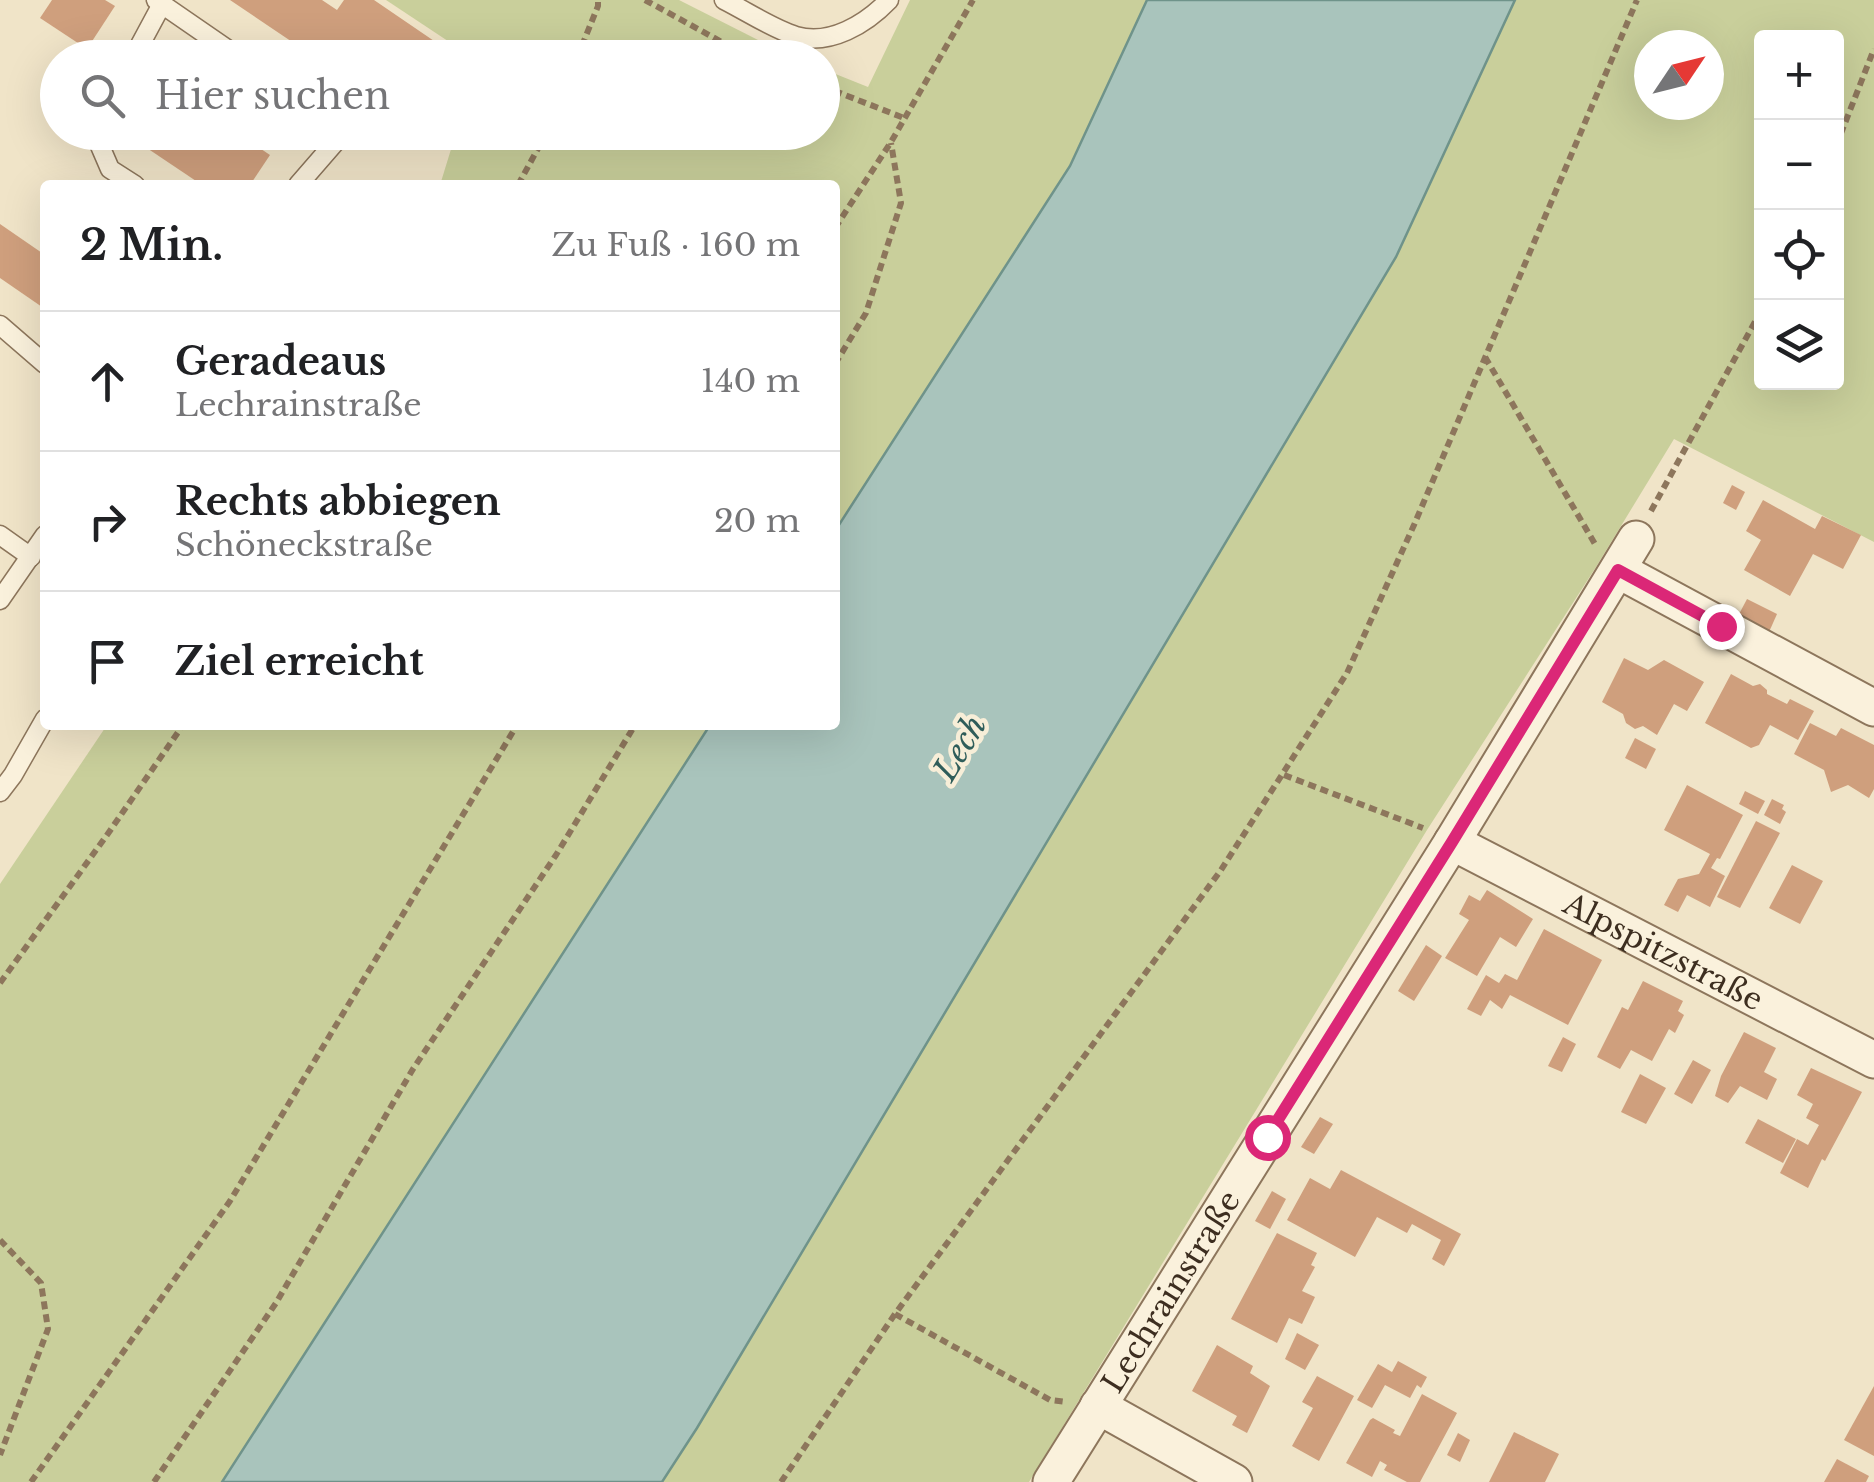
<!DOCTYPE html>
<html lang="de">
<head>
<meta charset="utf-8">
<style>
	:root { --surface:#fff; --page:#f2f2f2; --text:#202124; --muted:#757577; --line:#e0e0e0 }
	body { margin:0; font-family:"Libre Baskerville",serif; background:var(--page); color:var(--text) }
	.controls { position:absolute; right:30px; top:30px; display:grid; overflow:hidden; border-radius:10px; box-shadow:0 10px 40px #0002 }
	.controls button { width:90px; height:90px; display:grid; place-items:center; padding:0; border:0; border-bottom:2px solid var(--line); background:var(--surface); color:var(--text); font:50px sans-serif }
	.compass { position:absolute; left:1634px; top:30px; width:90px; height:90px; border-radius:50%; background:var(--surface); box-shadow:0 10px 40px #0002; rotate:55deg }
	.stop { position:absolute; width:30px; height:30px; margin:-22px; border:8px solid #db2777; border-radius:50%; background:#fff }
	.stop.end { background:#db2777; border-color:#fff; box-shadow:0 2px 10px #0008 }
	.list { margin:0; padding:0; list-style:none }
	h2 { display:flex; justify-content:space-between; align-items:center; height:130px; margin:0; padding:0 40px; font-size:42px }
	h2 small { font-size:32px; font-weight:400; color:var(--muted) }
	.list li { display:grid; grid-template-columns:65px 1fr auto; gap:30px; align-items:center; box-sizing:border-box; height:140px; padding:0 40px; border-top:2px solid var(--line) }
	.list b { display:block; font-size:38px; white-space:nowrap }
	.list p { margin:0; font-size:32px; white-space:nowrap; color:var(--muted) }
	.list em { font-size:32px; font-style:normal; color:var(--muted) }
	.icon { flex:none; width:55px; height:55px; fill:none; stroke:currentColor; stroke-width:2; stroke-linecap:round; stroke-linejoin:round }
	.map { position:relative; flex:none; width:1874px; height:1482px; overflow:hidden }
	.search { position:absolute; background:var(--surface); box-shadow:0 10px 40px #0002; left:40px; top:40px; width:800px; height:110px; display:flex; align-items:center; gap:25px; box-sizing:border-box; padding:0 35px; border-radius:55px; color:var(--muted); font-size:38px }
	.panel { position:absolute; background:var(--surface); box-shadow:0 10px 40px #0002; left:40px; top:180px; width:800px; height:550px; border-radius:10px }
	.map>svg:first-child { display:block }
	.green { fill:#c9cf9b; fill-rule:evenodd }
	.water { fill:#a9c4bc; stroke:#6f938a; stroke-width:2.5 }
	.building { fill:#cf9f7d }
	.lines { fill:none; stroke-linecap:round; stroke-linejoin:round }
	.service-casing { stroke:#8d765c; stroke-width:21 }
	.minor-casing { stroke:#8d765c; stroke-width:39 }
	.path { stroke:#8d765c; stroke-width:6; stroke-dasharray:8 5; stroke-linecap:butt }
	.service { stroke:#faf1dc; stroke-width:18 }
	.minor { stroke:#faf1dc; stroke-width:35 }
	.route { stroke:#db2777; stroke-width:12 }
	.labels { text-anchor:middle; dominant-baseline:central; stroke-width:9; stroke-linejoin:round; paint-order:stroke }
	.street-label { font-size:30px; fill:#3d2e20; stroke:#f7eed8 }
	.water-label { font-size:32px; font-style:italic; fill:#2f5d5a; stroke:#f7eed8 }
</style>
</head>
<body>
<div class="map">
<svg width="1874" height="1482" viewBox="0 0 1874 1482">
	<rect width="100%" height="100%" fill="#f0e4c8"/>
	<g class="green">
		<path d="M386 0H679L792 57H472Z"/>
		<path d="M910 0H1147L1070 166 835 538V185H440L456 133 822 132 823 69 868 87Z"/>
		<path d="M1515 0H1874V542L1674 439 1596 567 1427 830 1029 1482H662L697 1428 1396 257ZM1762 38H1836V382H1762ZM1649 45H1709V105H1649Z"/>
		<path d="M107 725H716L232 1482H0V884Z"/>
	</g>
	<path class="water" d="M1147 0H1515L1396 257 697 1428 662 1482H222L710 725H835V531L1070 166Z"/>
	<g class="building">
		<path d="M52 0H105L115 6 87 49 40 18Z"/>
		<path d="M230 0H322L337 10 344 0H374L459 58H316Z"/>
		<path d="M123 132H236L270 155 250 185H202Z"/>
		<path d="M0 224 45 255V309L0 278Z"/>
		<path d="M1732 485 1745 492 1736 510 1723 503Z"/>
		<path d="M1763 500 1815 529 1822 516 1861 535 1843 569 1813 554 1790 596 1744 570 1761 540 1746 531Z"/>
		<path d="M1747 599 1777 614 1769 632 1738 616Z"/>
		<path d="M1624 658 1648 670 1664 660 1704 682 1687 711 1674 704 1657 735 1643 726 1635 729 1626 723 1623 714 1602 702Z"/>
		<path d="M1731 674 1753 686 1760 684 1767 690V694L1787 704 1790 699 1814 711 1798 740 1770 725 1759 745 1751 748 1705 723Z"/>
		<path d="M1810 723 1836 736 1841 728 1874 745V789L1869 798 1848 785 1831 792 1824 770 1794 754Z"/>
		<path d="M1635 738 1656 749 1646 769 1625 758Z"/>
		<path d="M1687 785 1743 815 1720 859 1717 858 1711 868 1725 876 1710 907 1687 895 1678 912 1664 905 1678 879 1699 874 1710 854 1664 830Z"/>
		<path d="M1745 791 1765 801 1758 814 1739 804Z"/>
		<path d="M1772 799 1784 805 1782 809 1786 812 1780 824 1764 815Z"/>
		<path d="M1756 821 1780 833 1740 908 1717 897Z"/>
		<path d="M1792 865 1823 881 1800 924 1769 908Z"/>
		<path d="M1487 890 1533 919 1516 947 1500 937 1477 976 1445 958 1469 920 1459 914 1469 895 1480 901Z"/>
		<path d="M1544 929 1602 960 1568 1025 1510 995 1502 1009 1490 1000 1481 1016 1467 1009 1486 975 1499 983 1505 974 1517 980Z"/>
		<path d="M1426 945 1442 956 1414 1001 1398 991Z"/>
		<path d="M1643 981 1683 1001 1678 1011 1684 1015 1675 1033 1669 1029 1652 1061 1631 1050 1620 1069 1597 1057 1622 1007 1628 1010Z"/>
		<path d="M1744 1032 1776 1048 1764 1072 1777 1079 1767 1100 1740 1086 1728 1103 1715 1096 1721 1076Z"/>
		<path d="M1563 1037 1576 1044 1562 1072 1548 1066Z"/>
		<path d="M1693 1060 1711 1070 1692 1104 1674 1094Z"/>
		<path d="M1811 1068 1862 1092 1825 1161 1822 1159 1808 1188 1780 1173 1797 1139 1808 1145 1819 1125 1806 1118 1813 1104 1797 1095Z"/>
		<path d="M1640 1074 1666 1088 1646 1124 1621 1112Z"/>
		<path d="M1320 1117 1333 1124 1314 1154 1301 1147Z"/>
		<path d="M1758 1119 1796 1139 1783 1163 1745 1143Z"/>
		<path d="M1341 1170 1461 1234 1444 1266 1432 1259 1441 1240 1412 1224 1407 1233 1377 1217 1355 1257 1287 1220 1310 1178 1330 1189Z"/>
		<path d="M1272 1191 1286 1199 1270 1229 1255 1221Z"/>
		<path d="M1277 1233 1317 1253 1311 1265 1315 1267 1302 1291 1315 1297 1302 1324 1289 1318 1277 1343 1231 1319Z"/>
		<path d="M1297 1333 1319 1345 1305 1370 1285 1359Z"/>
		<path d="M1217 1345 1253 1366 1250 1373 1270 1386 1247 1433 1232 1425 1237 1416 1192 1391Z"/>
		<path d="M1398 1361 1427 1377 1421 1388 1417 1385 1410 1398 1385 1385 1372 1408 1357 1400 1378 1364 1392 1372Z"/>
		<path d="M1317 1376 1354 1396 1319 1461 1292 1446 1313 1408 1302 1402Z"/>
		<path d="M1874 1386V1456L1844 1440Z"/>
		<path d="M1422 1394 1457 1413 1420 1482H1407L1384 1470 1387 1465 1380 1461 1372 1477 1346 1463 1370 1420 1373 1418 1395 1430 1393 1433 1400 1436Z"/>
		<path d="M1514 1432 1559 1454 1545 1482H1489Z"/>
		<path d="M1458 1433 1470 1440 1460 1462 1447 1455Z"/>
		<path d="M1837 1459 1869 1476 1866 1482H1824Z"/>
	</g>
	<g class="lines">
		<defs>
			<g id="service">
				<path d="M156 0 240 58"/>
				<path d="M724 0C746 11 773 29 796 36 830 46 866 24 889 0"/>
				<path d="M133 58 162 4"/>
				<path d="M94 132 110 169 135 185"/>
				<path d="M298 185 344 132"/>
				<path d="M0 325 45 364"/>
				<path d="M0 535 31 557"/>
				<path d="M0 600 45 535"/>
				<path d="M0 792 13 775 45 719"/>
			</g>
			<g id="minor">
				<path d="M1618 570 1874 708"/>
				<path id="s1" d="M1452 842 1874 1060"/>
				<path d="M1098 1406 1234 1482"/>
				<path id="s2" d="M1051 1482 1452 842 1636 539"/>
			</g>
		</defs>
		<use href="#service" class="service-casing"/>
		<use href="#minor" class="minor-casing"/>
		<g class="path">
			<path d="M645 0 751 58"/>
			<path d="M577 58 598 6V0"/>
			<path d="M822 86 904 118"/>
			<path d="M543 142 569 132"/>
			<path d="M1836 146 1874 49"/>
			<path d="M518 185 547 132"/>
			<path d="M835 228 891 142 973 0"/>
			<path d="M1485 357 1595 544"/>
			<path d="M835 364 866 313 901 203 891 143"/>
			<path d="M1651 511 1762 309"/>
			<path d="M1284 775 1423 828"/>
			<path d="M0 983 107 835 183 725"/>
			<path d="M0 1240 41 1283 48 1329 0 1455"/>
			<path d="M895 1314 1050 1400 1066 1402"/>
			<path d="M31 1482 230 1201 517 725"/>
			<path d="M154 1482 276 1303 413 1069 556 855 635 725"/>
			<path d="M781 1482 895 1314 1221 870 1347 673 1414 525 1637 0"/>
		</g>
		<use href="#service" class="service"/>
		<use href="#minor" class="minor"/>
	</g>
	<g class="lines">
		<path class="route" d="M1267 1137 1452 842 1618 570 1721 626"/>
	</g>
	<g class="labels">
		<g class="street-label">
			<text stroke="none"><textPath href="#s1" startOffset="238">Alpspitzstraße</textPath></text>
			<text stroke="none"><textPath href="#s2" startOffset="225">Lechrainstraße</textPath></text>
		</g>
		<g class="water-label">
			<text transform="translate(960 748) rotate(-59)">Lech</text>
		</g>
	</g>
</svg>
<div class="controls">
<button>+</button>
<button>−</button>
<button><svg class="icon" aria-label="locate" viewBox="0 0 24 24"><circle cx="12" cy="12" r="6"/><path d="M12 2v4M12 18v4M2 12h4M18 12h4"/></svg></button>
<button><svg class="icon" aria-label="layers" viewBox="0 0 24 24"><path d="M12 4l9 5-9 5-9-5zM3 14l9 5 9-5"/></svg></button>
</div>
<svg class="compass" viewBox="-18 -18 36 36"><path d="M0-13l5 13h-10z" fill="#e53935"/><path d="M0 13l5-13h-10z" fill="#757577"/></svg>
<div class="stop" style="left:1267px;top:1137px"></div>
<div class="stop end" style="left:1721px;top:626px"></div>
<div class="search"><svg class="icon" aria-label="search" viewBox="0 0 24 24"><circle cx="10" cy="10" r="6"/><path d="M15 15l6 6"/></svg>Hier suchen</div>
<section class="panel">
<h2>2 Min.<small>Zu Fuß · 160 m</small></h2>
<ul class="list">
<li><svg class="icon" aria-label="ahead" viewBox="0 0 24 24"><path d="M12 20V5M6 11l6-6 6 6"/></svg><div><b>Geradeaus</b><p>Lechrainstraße</p></div><em>140 m</em></li>
<li><svg class="icon" aria-label="right" viewBox="0 0 24 24"><path d="M7 20v-9h11M14 6l5 5-5 5"/></svg><div><b>Rechts abbiegen</b><p>Schöneckstraße</p></div><em>20 m</em></li>
<li><svg class="icon" aria-label="arrive" viewBox="0 0 24 24"><path d="M6 21V4h12l-3 4 3 4H6"/></svg><div><b>Ziel erreicht</b></div></li>
</ul>
</section>
</div>
</body>
</html>
